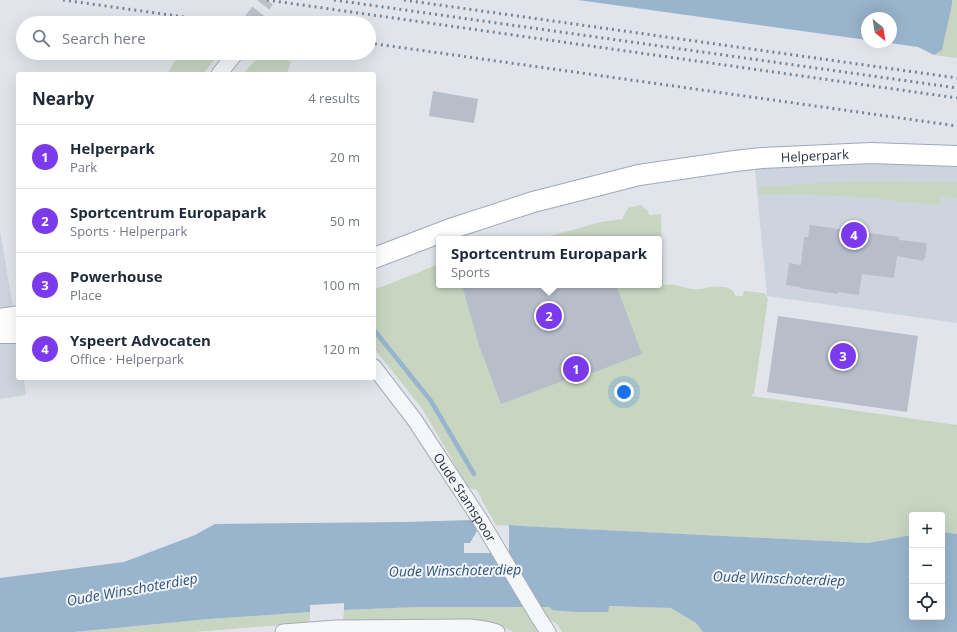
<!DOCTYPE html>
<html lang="en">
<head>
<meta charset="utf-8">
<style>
	:root { --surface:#fff; --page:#f2f2f3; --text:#1f2937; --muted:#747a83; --line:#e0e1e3; --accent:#7c3aed }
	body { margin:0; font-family:"Open Sans",sans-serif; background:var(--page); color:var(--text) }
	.controls { position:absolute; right:12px; bottom:12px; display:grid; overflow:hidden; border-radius:4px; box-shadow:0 4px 16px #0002 }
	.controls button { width:36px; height:36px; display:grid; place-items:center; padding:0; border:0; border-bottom:1px solid var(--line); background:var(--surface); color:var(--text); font:20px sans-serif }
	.compass { position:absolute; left:861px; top:12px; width:36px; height:36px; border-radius:50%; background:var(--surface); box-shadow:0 4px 16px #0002; rotate:150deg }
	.you { position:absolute; left:624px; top:392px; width:14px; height:14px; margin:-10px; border:3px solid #fff; border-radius:50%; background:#1a73e8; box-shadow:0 0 0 6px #1a73e833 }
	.badge { display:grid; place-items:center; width:26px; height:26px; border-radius:50%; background:var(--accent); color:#fff; font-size:13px; font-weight:700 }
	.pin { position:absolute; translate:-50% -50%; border:2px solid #fff; box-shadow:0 1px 4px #0006 }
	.popup { position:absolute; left:436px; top:236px; width:226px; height:52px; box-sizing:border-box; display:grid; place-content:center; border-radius:4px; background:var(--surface); filter:drop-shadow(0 1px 3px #0005); font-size:13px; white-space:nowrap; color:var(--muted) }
	.popup b { font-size:15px; color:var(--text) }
	.popup::after { content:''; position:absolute; left:50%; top:100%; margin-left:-8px; border:8px solid transparent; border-top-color:var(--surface) }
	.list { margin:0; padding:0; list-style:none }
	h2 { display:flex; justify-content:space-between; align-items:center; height:52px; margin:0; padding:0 16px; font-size:17px }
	h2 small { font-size:13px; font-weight:400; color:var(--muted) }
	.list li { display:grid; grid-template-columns:26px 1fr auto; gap:12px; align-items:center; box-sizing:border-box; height:64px; padding:0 16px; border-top:1px solid var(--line) }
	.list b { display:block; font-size:15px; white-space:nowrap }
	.list p { margin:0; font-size:13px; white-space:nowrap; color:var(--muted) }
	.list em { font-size:13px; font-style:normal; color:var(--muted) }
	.icon { flex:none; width:22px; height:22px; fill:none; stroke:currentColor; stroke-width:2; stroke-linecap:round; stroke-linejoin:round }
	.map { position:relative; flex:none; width:957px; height:632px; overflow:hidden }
	.search { position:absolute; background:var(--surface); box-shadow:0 4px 16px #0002; left:16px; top:16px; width:360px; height:44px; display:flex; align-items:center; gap:10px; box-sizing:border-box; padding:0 14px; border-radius:22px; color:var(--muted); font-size:15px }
	.panel { position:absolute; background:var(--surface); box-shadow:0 4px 16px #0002; left:16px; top:72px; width:360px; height:308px; border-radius:4px }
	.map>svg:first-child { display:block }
	.built { fill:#ced4dd }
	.green { fill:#c7d5c1 }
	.water { fill:#99b4cd }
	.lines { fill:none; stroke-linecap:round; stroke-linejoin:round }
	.stream { stroke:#99b4cd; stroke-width:4.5 }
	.building { fill:#b7bec9 }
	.minor-tunnel { stroke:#bcc1ca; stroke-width:15; stroke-dasharray:15 8; stroke-linecap:butt }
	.minor-casing { stroke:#a6acb6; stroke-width:17 }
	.major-casing { stroke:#9fa9b7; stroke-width:22 }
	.minor { stroke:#f4f6f8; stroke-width:15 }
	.major { stroke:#fff; stroke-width:20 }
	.rail { stroke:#798495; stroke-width:3; stroke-dasharray:2 4; stroke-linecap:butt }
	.labels { text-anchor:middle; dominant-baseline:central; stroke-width:4; stroke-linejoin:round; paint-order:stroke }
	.street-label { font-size:13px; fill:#283344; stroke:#f1f4f8 }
	.water-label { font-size:14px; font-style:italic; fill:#2e537b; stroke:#f1f4f8 }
</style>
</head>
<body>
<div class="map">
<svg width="957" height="632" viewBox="0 0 957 632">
	<rect width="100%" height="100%" fill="#e1e5eb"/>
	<g class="built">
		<path d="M957 157V323L767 296 754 160Z"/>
		<path d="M0 229 18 339V378H24L26 395 0 399Z"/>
	</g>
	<g class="green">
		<path d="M952 0H957V58L934 55 942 50 952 5Z"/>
		<path d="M180 53H220L203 74H167Z"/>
		<path d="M259 56 291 61 287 74H243Z"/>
		<path d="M876 181 957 183V198L941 196 939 205 857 197 801 194 759 195V187L837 182Z"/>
		<path d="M641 205 648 211 649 215 661 214 663 285C674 283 681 287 691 289 697 290 702 289 707 288 713 286 724 286 730 289 733 290 734 293 736 296H743L744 291 764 293 768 298 754 394H752V396L957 425V534L942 532V515H912V535L868 543 496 525 481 499H482L476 489H472L468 487 423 410 374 348V289L384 286 439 264V285H659V239H539L601 222 623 219V217L628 208Z"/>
		<path d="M502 606 526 607 542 632H514L500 626 478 620 343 621 344 610 418 607Z"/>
		<path d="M609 606 671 608 696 623 703 632H562L558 625 548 618 542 607Z"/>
		<path d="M310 612V619L308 623 194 632H74L209 619Z"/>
	</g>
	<g class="water">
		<path d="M578 0H952V5L942 50 934 55 918 47 883 42H891V18H867V40Z"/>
		<path d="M471 520 477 531 470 543H464V553H509V525L521 526 868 543 912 535V617H942V532L957 534V632H703L696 623 671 608 609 606 608 612H576L552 610 550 607H418L344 610V603L310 605V612L209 619 74 632H0V578L124 562 195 535 215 524 405 522Z"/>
	</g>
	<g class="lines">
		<path class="stream" d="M374 330 431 401 474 474"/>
	</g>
	<g class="building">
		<path d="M433 91 478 99 474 123 429 116Z"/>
		<path d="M810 225 899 237V240L927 243 925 258H924L923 261 897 256 894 278 862 274 859 295 838 292V294L800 288V287L786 285 789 263 801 265 804 237H808Z"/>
		<path d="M462 285H616L642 354 574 380 573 377 501 404 479 345Z"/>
		<path d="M778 316 918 336 907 412 767 392Z"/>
	</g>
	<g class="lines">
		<path class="minor-tunnel" d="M249 23 267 0"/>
		<defs>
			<g id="minor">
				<path d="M219 74 236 53"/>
				<path id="s1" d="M374 367 414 419 481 521 537 615 548 632"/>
				<path d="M283 632 336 628 469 627C479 628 488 629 497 632"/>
			</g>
			<g id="major">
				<path id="s2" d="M374 258 450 229 533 202 639 175 735 161 762 158 871 153 957 156"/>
				<path d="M0 319 18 316"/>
				<path d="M0 333H18"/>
			</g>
		</defs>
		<use href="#minor" class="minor-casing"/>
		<use href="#major" class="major-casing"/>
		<use href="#minor" class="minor"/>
		<use href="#major" class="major"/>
		<g class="rail">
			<path d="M63 0 227 23"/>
			<path d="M267 0 957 98"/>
			<path d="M334 0 922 83 957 88"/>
			<path d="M404 0 957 78"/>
			<path d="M369 43 957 126"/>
		</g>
	</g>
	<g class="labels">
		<g class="street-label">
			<text stroke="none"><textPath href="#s2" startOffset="455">Helperpark</textPath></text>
			<text stroke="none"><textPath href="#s1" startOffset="159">Oude Stamspoor</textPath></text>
		</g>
		<g class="water-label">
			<text transform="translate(455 570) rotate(-1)">Oude Winschoterdiep</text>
			<text transform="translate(779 578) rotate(2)">Oude Winschoterdiep</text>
			<text transform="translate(132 589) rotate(-10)">Oude Winschoterdiep</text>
		</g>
	</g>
</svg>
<div class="controls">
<button>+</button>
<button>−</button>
<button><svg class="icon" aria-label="locate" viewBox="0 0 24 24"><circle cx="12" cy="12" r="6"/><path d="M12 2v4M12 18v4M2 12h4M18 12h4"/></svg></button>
</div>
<svg class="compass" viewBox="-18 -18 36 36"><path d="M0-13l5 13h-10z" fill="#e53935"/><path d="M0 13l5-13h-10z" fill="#747a83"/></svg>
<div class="you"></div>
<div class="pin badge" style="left:576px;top:369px">1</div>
<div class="pin badge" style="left:549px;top:316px">2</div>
<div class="popup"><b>Sportcentrum Europapark</b>Sports</div>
<div class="pin badge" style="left:843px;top:356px">3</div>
<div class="pin badge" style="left:854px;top:235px">4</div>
<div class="search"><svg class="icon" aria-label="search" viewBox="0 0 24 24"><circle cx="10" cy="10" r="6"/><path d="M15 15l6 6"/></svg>Search here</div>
<section class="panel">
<h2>Nearby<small>4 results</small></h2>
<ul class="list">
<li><span class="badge">1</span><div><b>Helperpark</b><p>Park</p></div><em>20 m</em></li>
<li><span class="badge">2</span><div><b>Sportcentrum Europapark</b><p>Sports · Helperpark</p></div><em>50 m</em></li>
<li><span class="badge">3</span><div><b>Powerhouse</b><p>Place</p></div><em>100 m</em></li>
<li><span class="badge">4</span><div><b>Yspeert Advocaten</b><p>Office · Helperpark</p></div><em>120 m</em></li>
</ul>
</section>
</div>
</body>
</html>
